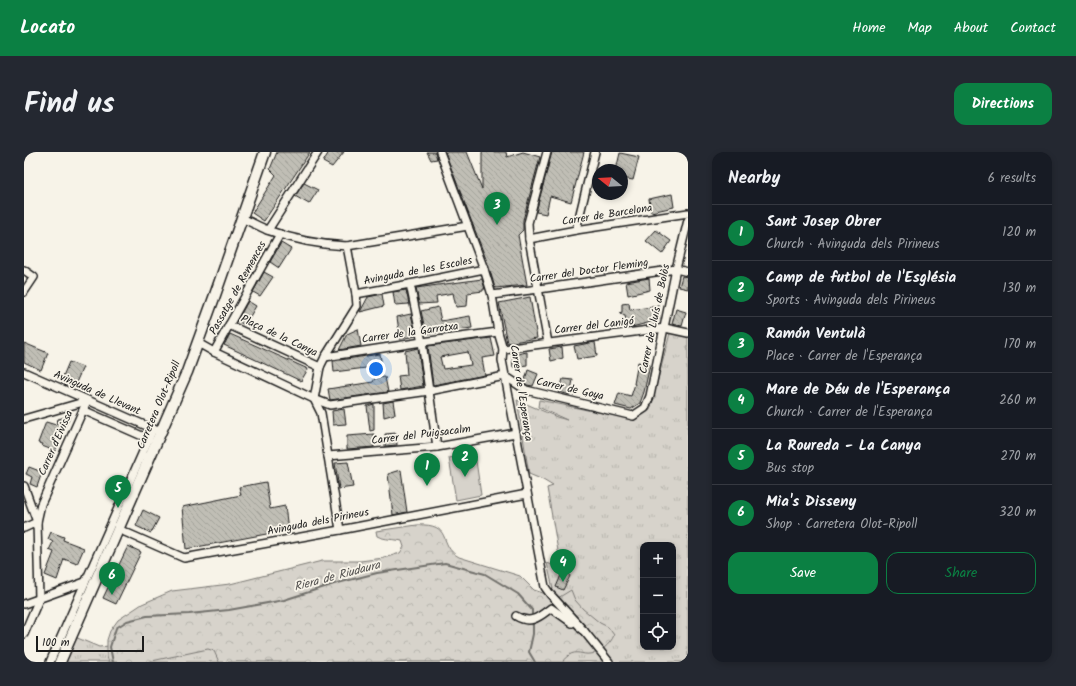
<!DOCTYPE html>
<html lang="en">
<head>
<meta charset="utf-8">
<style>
	:root { --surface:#171b24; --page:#242831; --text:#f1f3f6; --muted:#9ea1a6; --line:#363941; --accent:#0b8043 }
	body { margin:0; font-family:Kalam,sans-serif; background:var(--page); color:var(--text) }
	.controls { position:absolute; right:12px; bottom:12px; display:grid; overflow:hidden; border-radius:8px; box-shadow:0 2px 6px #0003 }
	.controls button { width:36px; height:36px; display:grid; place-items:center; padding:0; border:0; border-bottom:1px solid var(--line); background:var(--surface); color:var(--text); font:20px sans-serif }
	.compass { position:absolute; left:568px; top:12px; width:36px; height:36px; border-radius:50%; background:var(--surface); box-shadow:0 2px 6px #0003; rotate:288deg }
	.scale { position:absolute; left:12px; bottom:10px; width:108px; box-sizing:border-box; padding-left:4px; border:2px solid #1c1c1c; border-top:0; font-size:11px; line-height:14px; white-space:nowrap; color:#1c1c1c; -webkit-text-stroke:3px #f7f3e8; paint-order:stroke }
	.you { position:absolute; left:352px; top:217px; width:14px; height:14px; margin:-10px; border:3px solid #fff; border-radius:50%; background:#1a73e8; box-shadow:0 0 0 6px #1a73e833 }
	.badge { display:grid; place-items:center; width:26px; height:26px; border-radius:50%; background:var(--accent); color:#fff; font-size:13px; font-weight:700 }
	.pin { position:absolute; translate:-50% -33px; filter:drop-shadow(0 1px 2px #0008) }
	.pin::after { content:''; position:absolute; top:21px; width:14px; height:12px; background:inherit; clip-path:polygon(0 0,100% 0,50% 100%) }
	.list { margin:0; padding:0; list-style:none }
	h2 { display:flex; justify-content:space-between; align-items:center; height:52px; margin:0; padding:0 16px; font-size:17px }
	h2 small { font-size:13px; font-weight:400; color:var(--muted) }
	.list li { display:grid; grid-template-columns:26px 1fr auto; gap:12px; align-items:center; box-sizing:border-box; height:56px; padding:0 16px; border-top:1px solid var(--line) }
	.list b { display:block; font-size:15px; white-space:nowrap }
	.list p { margin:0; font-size:13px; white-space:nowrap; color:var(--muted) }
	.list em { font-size:13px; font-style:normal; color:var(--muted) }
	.actions { display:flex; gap:8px; padding:12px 16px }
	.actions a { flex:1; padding:9px 0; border:1px solid var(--accent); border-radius:12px; text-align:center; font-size:14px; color:var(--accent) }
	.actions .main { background:var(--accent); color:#fff }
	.icon { flex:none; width:22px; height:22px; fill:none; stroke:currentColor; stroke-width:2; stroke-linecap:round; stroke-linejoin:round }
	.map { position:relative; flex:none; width:664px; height:510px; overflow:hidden; border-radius:12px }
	header { display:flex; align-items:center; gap:24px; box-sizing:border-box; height:56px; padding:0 20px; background:var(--accent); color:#fff }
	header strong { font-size:19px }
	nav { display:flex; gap:22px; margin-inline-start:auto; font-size:14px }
	.intro { display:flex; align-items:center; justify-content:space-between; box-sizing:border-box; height:96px; padding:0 24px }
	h1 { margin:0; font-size:28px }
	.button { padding:10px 18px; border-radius:12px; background:var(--accent); color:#fff; font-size:14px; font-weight:700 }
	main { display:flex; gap:24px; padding:0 24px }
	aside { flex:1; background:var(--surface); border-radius:12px; box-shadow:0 2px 6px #0003 }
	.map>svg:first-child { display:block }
	.grass { fill:url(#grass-tufts); stroke:#7a7874; fill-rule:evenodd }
	.forest { fill:url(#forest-crowns); stroke:#7a7874 }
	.garden { fill:#d7d3cb; stroke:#7a7874 }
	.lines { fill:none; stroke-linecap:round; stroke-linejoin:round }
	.stream { stroke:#72716c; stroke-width:2 }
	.building { fill:url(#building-back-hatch); stroke:#1c1c1c; fill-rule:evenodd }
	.street-casing { stroke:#1c1c1c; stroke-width:10 }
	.primary-casing { stroke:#1c1c1c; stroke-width:13 }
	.street { stroke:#f7f3e8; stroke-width:7 }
	.primary { stroke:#f7f3e8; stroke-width:10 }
	.labels { text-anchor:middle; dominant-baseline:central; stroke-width:3.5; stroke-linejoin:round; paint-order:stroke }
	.street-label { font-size:11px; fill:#1c1c1c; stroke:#f7f3e8 }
	.water-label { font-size:12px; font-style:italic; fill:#565452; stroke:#f7f3e8 }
</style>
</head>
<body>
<header>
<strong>Locato</strong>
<nav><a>Home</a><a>Map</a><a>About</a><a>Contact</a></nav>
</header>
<div class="intro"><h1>Find us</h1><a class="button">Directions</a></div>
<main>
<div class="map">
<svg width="664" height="510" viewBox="0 0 664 510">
	<defs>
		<pattern id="grass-tufts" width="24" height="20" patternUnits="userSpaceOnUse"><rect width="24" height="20" fill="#d7d3cb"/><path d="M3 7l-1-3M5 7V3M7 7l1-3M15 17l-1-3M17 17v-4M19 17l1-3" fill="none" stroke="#b8b5ae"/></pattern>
		<pattern id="forest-crowns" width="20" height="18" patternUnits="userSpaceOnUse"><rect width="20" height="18" fill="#d7d3cb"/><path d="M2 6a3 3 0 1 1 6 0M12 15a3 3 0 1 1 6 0" fill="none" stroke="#b8b5ae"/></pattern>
		<pattern id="building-back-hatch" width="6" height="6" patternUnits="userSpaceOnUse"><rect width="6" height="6" fill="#c0beb5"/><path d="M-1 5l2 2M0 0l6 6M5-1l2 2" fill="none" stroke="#a4a39b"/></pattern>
	</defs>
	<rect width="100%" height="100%" fill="#f7f3e8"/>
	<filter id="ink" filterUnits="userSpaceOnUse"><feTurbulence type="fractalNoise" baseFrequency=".025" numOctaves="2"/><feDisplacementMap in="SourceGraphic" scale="8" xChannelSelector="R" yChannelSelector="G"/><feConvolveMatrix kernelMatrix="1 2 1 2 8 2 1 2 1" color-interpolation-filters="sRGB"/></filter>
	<g filter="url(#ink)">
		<path class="grass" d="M646 181 664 185V510H29L41 483 51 485 75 495 506 449 529 437 523 411 537 416 523 336 529 334 519 328 505 322 493 248 533 265 543 268 514 255 515 248 607 267 626 258ZM619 393H649V495H619Z"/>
		<path class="forest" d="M393 373C430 371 413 393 435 405L496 424 510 438 534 446 547 438 551 448 559 457 576 471 584 475 590 483C587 492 575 502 566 502 558 503 553 498 545 503 542 506 540 506 539 510H195L190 499 184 497 123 510H85L83 505V488L86 479 94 468 118 452 148 439 206 432 298 409H336L360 406 376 401 380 395 378 389C370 387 361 388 353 384L352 379Z"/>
		<path class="garden" d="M451 302 457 343 432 348 425 306Z"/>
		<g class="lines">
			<g class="stream">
				<path d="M509 469V482L505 500 511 510"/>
				<path d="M89 510 86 495 92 476 103 469 123 464 165 462 205 458 260 448 310 432 353 421 421 411 461 422 494 442 508 458V465"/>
			</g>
		</g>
		<g class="building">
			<path d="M253 0H286L240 69 228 61 252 23 246 17Z"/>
			<path d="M305 0H320L308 15 299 10Z"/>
			<path d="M403 0H411L413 7 407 8Z"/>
			<path d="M421 0H443L458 37V0H482L483 5 499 0 516 5 499 68V78L494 83 503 133 471 136 465 115Z"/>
			<path d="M528 0H560L547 50 526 44 522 62 512 60Z"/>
			<path d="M596 1 615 5 609 28 598 26V18H592Z"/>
			<path d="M280 31 294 38 285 52 271 44Z"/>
			<path d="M648 42 650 55 627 60 625 47Z"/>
			<path d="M632 78 647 89 638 102 622 89Z"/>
			<path d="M257 91 267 97 255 116 246 110Z"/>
			<path d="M240 120 249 125 236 144 229 140Z"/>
			<path d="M658 124 664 125V137L655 135Z"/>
			<path d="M625 126 626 138 604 143 602 130Z"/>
			<path d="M458 127 461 137H459V139L444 141 443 154 432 155 429 141 412 144 413 151 395 152 392 136Z"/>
			<path d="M382 138 385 152 371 153 369 140Z"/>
			<path d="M358 142 360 154 336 160 344 145Z"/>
			<path d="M506 145 513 186 483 191 475 151Z"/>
			<path d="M224 149 232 154 221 173 213 169Z"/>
			<path d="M605 151 606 158 635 154V168L604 176 601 164 595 161 598 160V152Z"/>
			<path d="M414 155 417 169 446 164 448 176 402 182 397 159Z"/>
			<path d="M652 157 662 160 658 174 648 172Z"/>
			<path d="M387 162 392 184 376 187 373 165Z"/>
			<path d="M334 177 337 194 315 198 323 182Z"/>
			<path d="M206 182 284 217 277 229 200 193Z"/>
			<path d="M467 186 471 204 458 206 461 223 409 233 404 194ZM444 200 447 213 419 217 416 205Z"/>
			<path d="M571 190 573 204 553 207 550 194Z"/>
			<path d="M0 191 24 201 17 218 0 210Z"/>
			<path d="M538 195 539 206 527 209 525 197Z"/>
			<path d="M394 196 399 234 376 238 374 224 383 223 381 199Z"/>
			<path d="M503 200V213L489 215 488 203Z"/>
			<path d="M356 202 358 214 310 220 309 209Z"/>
			<path d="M45 210 59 215 50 235 37 229Z"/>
			<path d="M614 210 626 213 620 240 616 251 607 257 591 253 595 241 607 244 611 232H610Z"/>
			<path d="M504 218 514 222 509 234 503 233 500 231Z"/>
			<path d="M361 225 364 240 306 248 304 237 349 230 351 226Z"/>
			<path d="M539 227 549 228 546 243 535 240Z"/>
			<path d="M369 249 371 262 360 265 359 251Z"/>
			<path d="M350 252V278L346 279 343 254Z"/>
			<path d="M320 257 322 272 309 273 308 259Z"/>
			<path d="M46 264 35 287 36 288 31 299 18 294 19 292 14 291 22 270 32 273 34 267Z"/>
			<path d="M372 281 373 293 361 294V282Z"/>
			<path d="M350 282V295L323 297V284Z"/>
			<path d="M324 310 329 335 315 337 311 311Z"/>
			<path d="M5 315 18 320 13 335 6 332 8 325 2 322Z"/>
			<path d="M377 318 383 360 369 363 364 322Z"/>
			<path d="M242 330 246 357 261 354 264 378 162 397 158 355 217 343 215 335Z"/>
			<path d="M119 358 135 366 127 381 112 374Z"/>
			<path d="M27 380 40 385 39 388 60 396 53 412 40 407 33 428 21 423 30 400 25 398 29 390 24 387Z"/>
			<path d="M104 394 117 400 92 452 79 446Z"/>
			<path d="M540 420 545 422 546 424 539 438 532 435 538 421Z"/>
		</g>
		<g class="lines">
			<defs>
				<g id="street">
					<path d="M416 0 460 117 468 143 474 180 479 197 478 208 521 435 526 442 560 479"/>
					<path d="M523 0 504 71 505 87 524 191"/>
					<path d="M218 66C226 70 235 74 243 78 268 87 297 93 323 94L444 74"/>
					<path d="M244 78 294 0"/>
					<path d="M552 78 571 0"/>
					<path d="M505 87 552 78 664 61"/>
					<path d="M0 118 10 125 0 140"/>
					<path d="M386 132 398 190 413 295"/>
					<path d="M332 142 386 132 460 117"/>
					<path d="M468 143 515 137 652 117 664 120"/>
					<path d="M205 173 296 215"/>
					<path d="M174 191 190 200 290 247 306 253 405 239 481 224"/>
					<path d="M479 197 641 176 664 181"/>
					<path d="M190 200 256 82"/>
					<path d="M301 205 398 190 474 180"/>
					<path d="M0 220 134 279"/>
					<path d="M481 224 502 238 609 264 621 256 626 244 652 117 664 68"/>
					<path d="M59 258 125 287"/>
					<path d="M0 267 63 249"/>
					<path d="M304 304 413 295 492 281"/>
					<path d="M0 334 13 370 0 376"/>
					<path d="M94 377 160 406 316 378 503 342"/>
					<path d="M316 378 297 261 290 247 296 215 301 205 333 154 332 142 323 94"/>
					<path d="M0 452 61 430"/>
					<path d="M492 464C507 473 515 465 527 456L548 471"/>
					<path d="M557 477 560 479 585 510"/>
					<path d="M0 482 15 447 13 370 17 352 63 249"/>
					<path d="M26 510 129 277"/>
				</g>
				<path id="primary" d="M36 510 163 220 191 143 241 0"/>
			</defs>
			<use href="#street" class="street-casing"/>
			<use href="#primary" class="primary-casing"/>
			<use href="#street" class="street"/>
			<use href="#primary" class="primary"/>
		</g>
	</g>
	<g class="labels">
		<g class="street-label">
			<text transform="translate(583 63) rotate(-9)">Carrer de Barcelona</text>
			<text transform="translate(394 119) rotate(-11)">Avinguda de les Escoles</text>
			<text transform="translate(565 119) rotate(-8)">Carrer del Doctor Fleming</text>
			<text transform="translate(214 136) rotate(-61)">Passatge de Remences</text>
			<text transform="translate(631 167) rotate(-78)">Carrer de Lluís de Bolòs</text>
			<text transform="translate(570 174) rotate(-7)">Carrer del Canigó</text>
			<text transform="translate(386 181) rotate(-8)">Carrer de la Garrotxa</text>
			<text transform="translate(255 184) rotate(25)">Plaça de la Canya</text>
			<text transform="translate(546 237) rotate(13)">Carrer de Goya</text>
			<text transform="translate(73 241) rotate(24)">Avinguda de Llevant</text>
			<text transform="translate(497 241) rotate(81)">Carrer de l'Esperança</text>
			<text transform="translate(135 253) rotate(-67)">Carretera Olot-Ripoll</text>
			<text transform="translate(397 283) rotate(-7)">Carrer del Puigsacalm</text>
			<text transform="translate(32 291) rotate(-66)">Carrer d'Eivissa</text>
			<text transform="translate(294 370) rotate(-11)">Avinguda dels Pirineus</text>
		</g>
		<g class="water-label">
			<text transform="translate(313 424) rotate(-15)">Riera de Riudaura</text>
		</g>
	</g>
</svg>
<div class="controls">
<button>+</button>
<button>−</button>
<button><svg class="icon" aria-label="locate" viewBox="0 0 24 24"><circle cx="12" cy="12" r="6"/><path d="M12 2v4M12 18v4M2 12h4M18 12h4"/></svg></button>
</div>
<svg class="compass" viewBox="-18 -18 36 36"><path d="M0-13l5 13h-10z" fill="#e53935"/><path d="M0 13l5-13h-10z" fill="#9ea1a6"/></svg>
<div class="scale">100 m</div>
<div class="you"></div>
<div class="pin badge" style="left:403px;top:334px">1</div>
<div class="pin badge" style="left:441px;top:325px">2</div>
<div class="pin badge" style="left:473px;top:73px">3</div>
<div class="pin badge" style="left:539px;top:430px">4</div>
<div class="pin badge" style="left:94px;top:356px">5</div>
<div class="pin badge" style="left:88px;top:443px">6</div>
</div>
<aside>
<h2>Nearby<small>6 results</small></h2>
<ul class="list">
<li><span class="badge">1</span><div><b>Sant Josep Obrer</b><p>Church · Avinguda dels Pirineus</p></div><em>120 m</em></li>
<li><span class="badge">2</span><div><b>Camp de futbol de l'Església</b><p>Sports · Avinguda dels Pirineus</p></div><em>130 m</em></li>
<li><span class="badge">3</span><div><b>Ramón Ventulà</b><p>Place · Carrer de l'Esperança</p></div><em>170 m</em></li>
<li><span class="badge">4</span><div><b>Mare de Déu de l'Esperança</b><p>Church · Carrer de l'Esperança</p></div><em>260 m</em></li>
<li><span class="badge">5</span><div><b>La Roureda - La Canya</b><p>Bus stop</p></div><em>270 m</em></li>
<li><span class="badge">6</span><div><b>Mia's Disseny</b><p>Shop · Carretera Olot-Ripoll</p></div><em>320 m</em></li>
</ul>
<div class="actions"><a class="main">Save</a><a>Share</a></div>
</aside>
</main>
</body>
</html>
